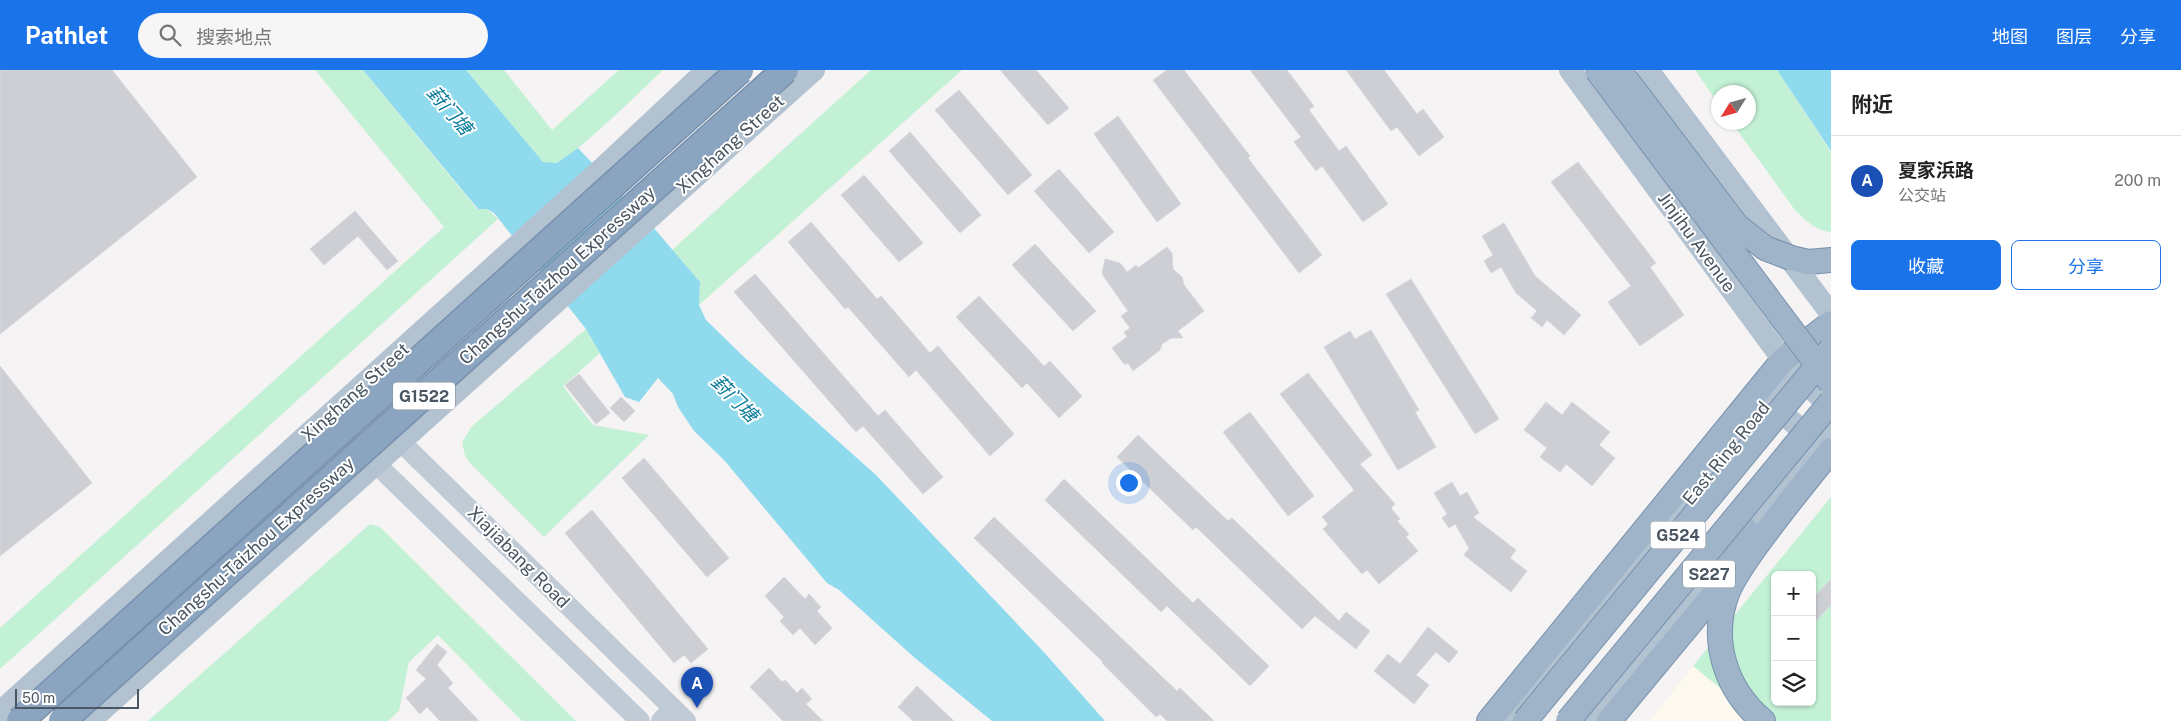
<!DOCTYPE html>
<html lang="zh">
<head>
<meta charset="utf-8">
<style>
	:root { --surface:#fff; --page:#f6f6f6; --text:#222; --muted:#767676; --line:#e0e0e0; --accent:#1a73e8 }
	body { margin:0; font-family:"Public Sans","Noto Sans SC",sans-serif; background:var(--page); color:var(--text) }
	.controls { position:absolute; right:15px; bottom:15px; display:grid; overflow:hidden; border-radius:8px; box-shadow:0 1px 4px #0004 }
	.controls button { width:45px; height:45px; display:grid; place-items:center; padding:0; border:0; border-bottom:1px solid var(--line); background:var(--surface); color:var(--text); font:25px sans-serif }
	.compass { position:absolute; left:1711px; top:15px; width:45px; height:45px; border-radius:50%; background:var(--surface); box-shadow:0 1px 4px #0004; rotate:233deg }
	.scale { position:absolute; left:15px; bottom:12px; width:124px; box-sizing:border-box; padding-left:5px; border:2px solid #4a5661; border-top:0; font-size:14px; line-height:18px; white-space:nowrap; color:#4a5661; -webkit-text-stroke:4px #fff; paint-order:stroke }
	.you { position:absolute; left:1128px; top:412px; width:18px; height:18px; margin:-12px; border:4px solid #fff; border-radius:50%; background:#1a73e8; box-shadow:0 0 0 8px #1a73e833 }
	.badge { display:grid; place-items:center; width:32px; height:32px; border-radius:50%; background:var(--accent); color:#fff; font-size:16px; font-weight:700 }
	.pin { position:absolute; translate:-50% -41px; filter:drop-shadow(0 1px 2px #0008) }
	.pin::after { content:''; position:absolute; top:26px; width:18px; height:15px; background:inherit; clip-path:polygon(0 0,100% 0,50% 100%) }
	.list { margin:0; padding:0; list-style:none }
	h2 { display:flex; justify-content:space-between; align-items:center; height:65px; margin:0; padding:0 20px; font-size:21px }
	h2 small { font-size:16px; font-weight:400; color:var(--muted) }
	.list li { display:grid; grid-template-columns:32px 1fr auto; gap:15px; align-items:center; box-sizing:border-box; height:90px; padding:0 20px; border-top:1px solid var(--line) }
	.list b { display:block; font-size:19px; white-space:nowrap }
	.list p { margin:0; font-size:16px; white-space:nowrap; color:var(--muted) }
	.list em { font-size:16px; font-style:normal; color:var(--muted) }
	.actions { display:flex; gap:10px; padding:15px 20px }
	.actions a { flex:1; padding:11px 0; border:1px solid var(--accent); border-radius:8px; text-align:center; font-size:18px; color:var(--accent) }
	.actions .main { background:var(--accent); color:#fff }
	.icon { flex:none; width:28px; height:28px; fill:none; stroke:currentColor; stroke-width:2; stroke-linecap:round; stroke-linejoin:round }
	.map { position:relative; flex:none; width:1831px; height:651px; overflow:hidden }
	header { display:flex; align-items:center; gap:30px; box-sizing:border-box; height:70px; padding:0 25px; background:var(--accent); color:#fff }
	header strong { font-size:24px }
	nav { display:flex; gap:28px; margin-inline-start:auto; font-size:18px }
	.search { width:350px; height:45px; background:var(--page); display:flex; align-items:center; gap:12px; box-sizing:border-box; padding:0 18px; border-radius:28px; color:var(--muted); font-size:19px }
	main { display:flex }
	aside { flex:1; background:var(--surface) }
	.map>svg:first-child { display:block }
	.commercial { fill:#fdf9ef }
	.green { fill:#c3f1d5; fill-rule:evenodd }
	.water { fill:#90daee }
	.building { fill:#cdcfd5; stroke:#d7d9de }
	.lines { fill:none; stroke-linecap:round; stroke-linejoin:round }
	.trunk-casing { stroke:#7690ad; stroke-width:26 }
	.secondary { stroke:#c1cbd6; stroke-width:20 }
	.primary { stroke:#b3c2d1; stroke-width:22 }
	.trunk { stroke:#9fb4c9; stroke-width:24 }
	.trunk-bridge-casing { stroke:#7690ad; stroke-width:26; stroke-linecap:butt }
	.motorway-bridge-casing { stroke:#7690ad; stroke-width:29; stroke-linecap:butt }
	.trunk-bridge { stroke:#9fb4c9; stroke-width:24 }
	.motorway-bridge { stroke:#8ba5c1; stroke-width:26 }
	.labels { text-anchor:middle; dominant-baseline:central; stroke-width:4; stroke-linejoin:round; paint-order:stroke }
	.shield { fill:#fff; stroke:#808990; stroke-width:1 }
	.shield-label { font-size:16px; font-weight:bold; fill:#4a5661 }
	.street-label { font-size:18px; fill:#4a5661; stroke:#fff }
	.water-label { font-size:19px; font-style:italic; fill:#0c7c9b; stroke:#fff }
</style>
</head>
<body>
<header>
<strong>Pathlet</strong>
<div class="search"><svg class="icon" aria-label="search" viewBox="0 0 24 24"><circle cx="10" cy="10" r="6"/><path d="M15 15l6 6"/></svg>搜索地点</div>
<nav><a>地图</a><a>图层</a><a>分享</a></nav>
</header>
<main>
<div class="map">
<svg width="1831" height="651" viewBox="0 0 1831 651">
	<rect width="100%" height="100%" fill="#f5f3f3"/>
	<path class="commercial" d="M1693 596 1761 651H1649Z"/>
	<g class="green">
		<path d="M315 0H363L477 139H487L498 149 0 599V558L444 157Z"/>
		<path d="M466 0H504L552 60 619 0H663C647 15 569 92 554 94 547 95 542 91 537 87Z"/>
		<path d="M871 0H962L699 235 700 212 672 180Z"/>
		<path d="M1695 0H1777L1831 82V162C1816 161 1805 150 1795 140L1732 53 1748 52V22H1718V33Z"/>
		<path d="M586 259 600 283 563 316 593 355 649 365 544 467 471 394 465 386 462 372 472 356Z"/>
		<path d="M1831 427V651H1761L1693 596ZM1775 505H1812V632H1775Z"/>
		<path d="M370 454 380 457 576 651H522L438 565 409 592 399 641 388 651H148Z"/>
	</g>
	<g class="water">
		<path d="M363 0H466L543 92 557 93 578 78 653 157 700 212 699 235 706 250 745 288 876 405 1041 579 1105 651H992L915 588 839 520 827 513 724 390 694 361 678 337 673 324 658 308 639 332 625 327 586 259 494 143 487 139H478Z"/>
		<path d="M1777 0H1831V82V81Z"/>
	</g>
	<g class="building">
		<path d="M0 0H112L197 107 0 264Z"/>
		<path d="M1000 0H1036L1069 38 1048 55Z"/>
		<path d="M1167 0H1184L1250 86 1248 88 1322 185 1299 203 1153 10Z"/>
		<path d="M1250 0H1287L1314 36 1309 40 1339 81 1346 76 1388 134 1363 152 1322 96 1316 101 1294 72 1301 67Z"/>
		<path d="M1346 0H1384L1417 44 1423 39 1444 67 1419 86 1397 57 1391 61Z"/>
		<path d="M959 20 1032 105 1008 125 935 40Z"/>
		<path d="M1118 46 1181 134 1157 152 1094 64Z"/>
		<path d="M910 62 981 145 960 163 889 81Z"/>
		<path d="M1578 92 1656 193 1650 197 1684 245 1640 276 1608 232 1631 216 1551 112Z"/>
		<path d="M1059 99 1114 162 1089 183 1034 121Z"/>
		<path d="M864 105 923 173 899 192 841 125Z"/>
		<path d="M355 141 398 191 387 200 358 166 324 195 310 179Z"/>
		<path d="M811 152 877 229 881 226 930 283 938 276 1014 364 990 386 916 300 909 307 848 237 845 239 788 172Z"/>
		<path d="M1504 153 1535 206 1581 245 1564 265 1547 250 1542 257 1531 248 1537 241 1516 223 1501 197 1491 203 1484 191 1493 185 1482 166Z"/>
		<path d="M1035 174 1096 241 1073 261 1012 195Z"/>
		<path d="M1167 177 1172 183 1173 199 1182 207 1184 215 1204 241 1178 261 1183 268H1171L1162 274 1160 280 1133 301 1128 293 1125 295 1112 278 1127 267 1124 262 1130 258 1121 246 1128 241 1104 207 1102 203 1105 189 1120 193 1127 202 1136 195 1138 198Z"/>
		<path d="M755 204 878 346 885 340 943 407 923 424 863 356 856 362 734 222Z"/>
		<path d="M1411 209 1499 349 1475 364 1386 224Z"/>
		<path d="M979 226 1044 296 1050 291 1082 326 1059 348 1027 313 1022 318 956 247Z"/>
		<path d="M1371 260 1419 340 1415 342 1436 377 1398 400 1324 277 1350 261 1355 269Z"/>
		<path d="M0 296 92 413 0 486Z"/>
		<path d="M1308 303 1372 385 1360 394 1395 434 1391 438 1400 449 1397 451 1409 464 1406 467 1418 481 1379 514 1367 500 1362 504 1323 459 1328 454 1322 447 1354 420 1280 324Z"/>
		<path d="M579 304 610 343 596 354 565 315Z"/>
		<path d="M621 327 635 341 624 352 610 338Z"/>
		<path d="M1546 332 1562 345 1572 332 1610 362 1599 375 1615 388 1592 416 1566 394 1560 402 1540 387 1547 378 1524 360Z"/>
		<path d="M1250 342 1314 426 1288 446 1223 362Z"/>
		<path d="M1138 365 1228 451 1232 448 1339 551 1346 542 1370 561 1356 579 1315 546 1302 559 1196 457 1193 460 1117 387Z"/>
		<path d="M644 388 729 488 707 507 622 408Z"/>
		<path d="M1064 409 1193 533 1198 528 1269 596 1250 616 1167 536 1161 542 1045 430Z"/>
		<path d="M1452 412 1460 426 1467 422 1479 443 1473 447 1516 480 1510 488 1527 501 1511 522 1464 485 1469 478 1455 454 1449 458 1442 448 1447 444 1434 423Z"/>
		<path d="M592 440 708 579 691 593 684 585 674 593 565 463Z"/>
		<path d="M994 447 1177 621 1180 618 1214 651H1167L1160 644 1156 647 1102 593 1103 592 974 468Z"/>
		<path d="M784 507 805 529 809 524 821 537 817 541 832 558 815 575 800 558 793 565 780 551 784 547 765 526Z"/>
		<path d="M1831 509V535L1812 555V529Z"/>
		<path d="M1428 557 1458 582 1449 593 1436 582 1416 605 1429 615 1414 634 1374 601 1388 584 1400 594Z"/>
		<path d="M437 574 447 582 437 595 453 613 448 618 479 651H440L427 637 420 644 406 628 426 609 416 600Z"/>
		<path d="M769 598 782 612 785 610 797 623 802 618 812 629 806 634 823 651H783L750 617Z"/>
		<path d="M917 616 954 651H913L898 637Z"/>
	</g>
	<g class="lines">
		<defs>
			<g id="trunk">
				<path d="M1791 188 1808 192 1831 190"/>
				<path d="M1489 651 1783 290 1831 253"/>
				<path d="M1609 651 1716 522 1746 460"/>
				<path d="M1763 651C1725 619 1709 569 1728 521 1735 505 1746 490 1756 476 1780 443 1805 412 1831 380"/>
			</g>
		</defs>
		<use href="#trunk" class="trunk-casing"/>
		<g class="secondary">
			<path d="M357 329 686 651"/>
			<path d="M331 350 640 651"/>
			<path d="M661 651 673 638"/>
		</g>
		<g class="primary">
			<path d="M1570 0 1783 290 1793 302 1831 337"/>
			<path d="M1648 0 1831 244"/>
			<path d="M1769 331 1817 374"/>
			<path d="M0 642 606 95 707 0"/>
			<path d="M90 651 814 0"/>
			<path d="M1507 651 1820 269"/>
			<path d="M1588 651 1831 357"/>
		</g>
		<use href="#trunk" class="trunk"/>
		<defs>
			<g id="trunk-bridge">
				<path d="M1597 0 1831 313"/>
				<path d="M1619 0 1737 156 1765 178 1791 188"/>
				<path d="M1525 651 1831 279"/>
				<path d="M1568 651 1831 332"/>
			</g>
			<g id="motorway-bridge">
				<path d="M20 651 740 0"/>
				<path d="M62 651 785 0"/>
			</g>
		</defs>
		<use href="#trunk-bridge" class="trunk-bridge-casing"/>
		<use href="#motorway-bridge" class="motorway-bridge-casing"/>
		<use href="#trunk-bridge" class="trunk-bridge"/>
		<use href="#motorway-bridge" class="motorway-bridge"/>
	</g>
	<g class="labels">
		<g class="shield">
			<rect x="393" y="312.5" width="62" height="27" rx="4"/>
			<rect x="1650.5" y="451.5" width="55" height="27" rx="4"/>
			<rect x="1683" y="490.5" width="52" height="27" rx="4"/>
		</g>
		<g class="shield-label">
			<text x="424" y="326">G1522</text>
			<text x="1678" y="465">G524</text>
			<text x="1709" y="504">S227</text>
		</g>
		<g class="street-label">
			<text transform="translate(730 74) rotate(-42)">Xinghang Street</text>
			<text transform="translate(1697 172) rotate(54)">Jinjihu Avenue</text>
			<text transform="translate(557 205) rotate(-42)">Changshu-Taizhou Expressway</text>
			<text transform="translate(355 322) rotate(-42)">Xinghang Street</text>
			<text transform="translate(1726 383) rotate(-51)">East Ring Road</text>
			<text transform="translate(256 476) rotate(-42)">Changshu-Taizhou Expressway</text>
			<text transform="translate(519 487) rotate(45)">Xiajiabang Road</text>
		</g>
		<g class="water-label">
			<text transform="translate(450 40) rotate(49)">葑门塘</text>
			<text transform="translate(735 328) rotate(45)">葑门塘</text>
		</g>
	</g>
</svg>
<div class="controls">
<button>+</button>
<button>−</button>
<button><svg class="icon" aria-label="layers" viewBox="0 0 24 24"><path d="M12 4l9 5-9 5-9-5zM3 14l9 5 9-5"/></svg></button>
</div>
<svg class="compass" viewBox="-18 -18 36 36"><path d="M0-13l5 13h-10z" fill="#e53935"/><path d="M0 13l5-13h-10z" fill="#767676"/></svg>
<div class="scale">50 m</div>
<div class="you"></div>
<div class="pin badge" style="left:697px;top:638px;background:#1a4fb4">A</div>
</div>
<aside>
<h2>附近<small></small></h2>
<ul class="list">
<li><span class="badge" style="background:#1a4fb4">A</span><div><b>夏家浜路</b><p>公交站</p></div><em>200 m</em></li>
</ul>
<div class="actions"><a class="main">收藏</a><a>分享</a></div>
</aside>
</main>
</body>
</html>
